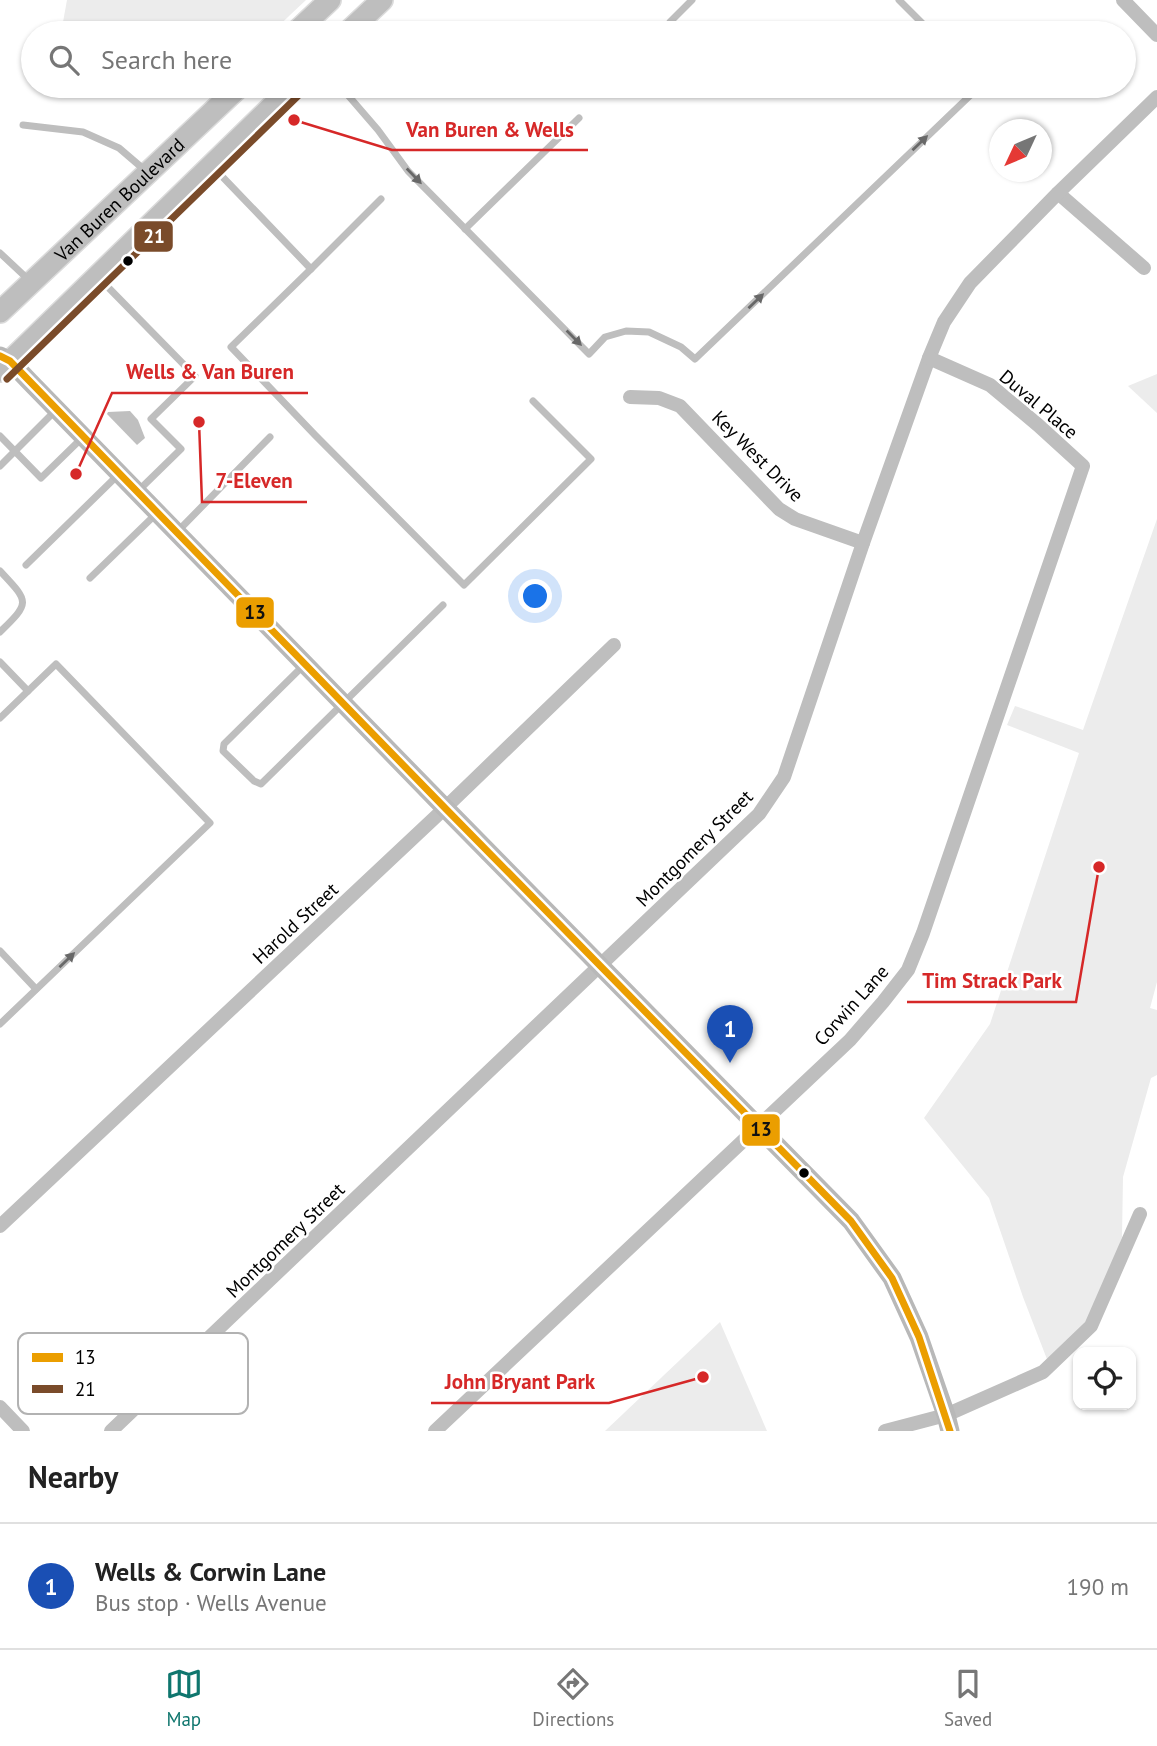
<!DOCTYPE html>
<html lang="en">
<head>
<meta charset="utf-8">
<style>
	:root { --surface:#fff; --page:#f2f2f2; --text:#222; --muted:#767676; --line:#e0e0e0; --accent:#0f766e }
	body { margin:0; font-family:"PT Sans",sans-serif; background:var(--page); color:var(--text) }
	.controls { position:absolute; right:21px; bottom:21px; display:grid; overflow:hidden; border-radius:14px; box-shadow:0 2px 5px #0004 }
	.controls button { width:63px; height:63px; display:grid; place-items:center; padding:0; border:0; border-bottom:2px solid var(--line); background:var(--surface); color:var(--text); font:35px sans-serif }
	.compass { position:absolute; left:989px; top:119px; width:63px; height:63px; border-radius:50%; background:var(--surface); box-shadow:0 2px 5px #0004; rotate:226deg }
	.you { position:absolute; left:536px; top:597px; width:24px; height:24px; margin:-18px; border:5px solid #fff; border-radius:50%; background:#1a73e8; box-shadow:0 0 0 10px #1a73e833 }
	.badge { display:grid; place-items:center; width:46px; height:46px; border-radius:50%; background:var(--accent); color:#fff; font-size:23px; font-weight:700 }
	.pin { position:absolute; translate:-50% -58px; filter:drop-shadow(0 2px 4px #0008) }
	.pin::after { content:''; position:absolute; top:37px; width:24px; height:21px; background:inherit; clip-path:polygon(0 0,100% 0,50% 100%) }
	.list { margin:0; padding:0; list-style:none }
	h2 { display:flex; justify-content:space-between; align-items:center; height:91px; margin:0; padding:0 28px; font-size:30px }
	h2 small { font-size:23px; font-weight:400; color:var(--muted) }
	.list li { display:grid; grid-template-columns:46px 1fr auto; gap:21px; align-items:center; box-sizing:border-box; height:126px; padding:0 28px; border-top:2px solid var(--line) }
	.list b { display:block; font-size:26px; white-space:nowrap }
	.list p { margin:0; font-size:23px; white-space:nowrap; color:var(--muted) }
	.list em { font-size:23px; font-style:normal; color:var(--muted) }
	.icon { flex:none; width:38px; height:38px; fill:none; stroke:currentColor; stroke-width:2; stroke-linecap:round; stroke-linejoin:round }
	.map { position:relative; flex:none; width:1157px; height:1431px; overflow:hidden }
	.search { position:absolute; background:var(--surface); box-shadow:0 2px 5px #0004; left:21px; right:21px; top:21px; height:77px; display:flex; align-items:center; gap:18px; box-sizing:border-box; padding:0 24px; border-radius:38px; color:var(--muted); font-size:26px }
	.sheet { height:217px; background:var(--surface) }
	nav { display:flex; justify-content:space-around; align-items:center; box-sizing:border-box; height:98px; border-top:2px solid var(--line); background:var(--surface); font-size:19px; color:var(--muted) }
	nav a { display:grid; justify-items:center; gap:4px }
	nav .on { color:var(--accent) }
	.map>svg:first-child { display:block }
	.green { fill:#ececec }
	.water { fill:#bfbfbf }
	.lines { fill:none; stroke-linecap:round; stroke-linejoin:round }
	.primary-casing { stroke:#dbdbdb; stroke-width:24 }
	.lane { stroke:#bebebe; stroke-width:7 }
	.street { stroke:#bebebe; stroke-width:14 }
	.secondary { stroke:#b8b8b8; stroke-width:19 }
	.primary { stroke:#bebebe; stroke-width:21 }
	.bus-1-casing { stroke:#fff; stroke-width:12 }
	.bus-2-casing { stroke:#fff; stroke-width:12 }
	.bus-1 { stroke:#eb9e00; stroke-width:7 }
	.bus-2 { stroke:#7a4b2a; stroke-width:7 }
	.oneway { fill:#686868 }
	.bus-dot { fill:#000; stroke:#fff; stroke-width:2.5 }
	.labels { text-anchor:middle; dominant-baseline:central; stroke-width:5; stroke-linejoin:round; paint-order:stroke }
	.street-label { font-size:19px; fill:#000; stroke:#fff }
	.key { fill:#fff; stroke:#b2b2b2; stroke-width:2 }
	.key-label { font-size:19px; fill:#000 }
	.leader { fill:none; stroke:#d62828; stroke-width:2.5 }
	.callout-dot { fill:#d62828; stroke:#fff; stroke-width:2.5 }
	.callout-label { font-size:21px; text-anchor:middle; font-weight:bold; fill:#d62828; stroke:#fff; stroke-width:5; stroke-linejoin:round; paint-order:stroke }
	.line-badge { stroke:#fff; stroke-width:2.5 }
	.badge-label { font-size:19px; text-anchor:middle; font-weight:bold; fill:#fff }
	.pale-badge-label { font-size:19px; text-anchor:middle; font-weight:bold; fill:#111 }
</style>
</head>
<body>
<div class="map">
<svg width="1157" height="1431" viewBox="0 0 1157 1431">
	<rect width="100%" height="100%" fill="#fff"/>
	<g class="green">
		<path d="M67 0H306L271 33H61Z"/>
		<path d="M1157 374V413L1128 386Z"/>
		<path d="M1157 519V982L1150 1008 1157 1010V1075L1151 1078 1123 1177 1122 1237 1103 1295 1094 1314 1050 1367 1023 1297 989 1198 924 1118 990 1024 1079 753 1007 725 1015 706 1083 730Z"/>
		<path d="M720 1322 767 1431H605Z"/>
	</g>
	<path class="water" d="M130 411 138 420 145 438 137 445 107 414 108 412Z"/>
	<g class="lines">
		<defs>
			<g id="primary">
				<path d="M295 33 330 0"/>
				<path d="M347 33 382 0"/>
				<path id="s1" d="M0 312 240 86"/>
				<path d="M0 371 293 86"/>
			</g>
		</defs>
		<use href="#primary" class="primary-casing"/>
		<g class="lane">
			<path d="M899 0 932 33"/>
			<path d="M670 22 692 0"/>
			<path d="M340 86 378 130 408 171 589 354 605 337 626 331 649 332 681 347 695 359 980 86"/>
			<path d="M23 125 83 132 119 148 147 172"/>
			<path d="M214 168 311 269 231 347 315 435 464 585 591 459 533 401"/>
			<path d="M465 229 579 118"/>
			<path d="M0 253 31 282"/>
			<path d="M311 269 381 199"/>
			<path d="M100 279 195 376 151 419 181 449 138 491"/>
			<path d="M0 436 41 478 83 437"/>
			<path d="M0 466 56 410"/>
			<path d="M177 532 270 437"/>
			<path d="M26 565 119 474"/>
			<path d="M0 571C29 602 31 602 0 632"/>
			<path d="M90 578 157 513"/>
			<path d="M0 662 28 691"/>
			<path d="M305 664 224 744 223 751 254 781 261 784 443 605"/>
			<path d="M0 718 56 664 210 823 0 1024"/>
			<path d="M0 951 36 989"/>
		</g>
		<g class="street">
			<path d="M1123 0 1157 35"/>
			<path d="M1058 193 1144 268"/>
			<path d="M630 397 659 398 680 406 779 509 795 519 863 543"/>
			<path d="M0 1226 445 808 614 645"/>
			<path d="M0 1407 23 1431"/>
			<path d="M111 1431 759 814 784 777 863 543 929 358 944 322 970 283 1058 193 1157 97"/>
			<path d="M435 1431 850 1040 883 1002 908 970 923 933 1083 466 1038 425 990 385 929 358"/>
			<path d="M885 1431 946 1415 1043 1372 1091 1326 1140 1214"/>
		</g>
		<path class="secondary" d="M0 356 10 361 29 381 445 808 851 1221 892 1278 919 1337 946 1415 950 1431"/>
		<use href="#primary" class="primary"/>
		<defs>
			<path id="bus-1" d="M0 356 10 361 445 808 851 1221 892 1278 919 1337 950 1431"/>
			<path id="bus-2" d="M7 379 300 94"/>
		</defs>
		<use href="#bus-1" class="bus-1-casing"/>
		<use href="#bus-2" class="bus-2-casing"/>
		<use href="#bus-1" class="bus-1"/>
		<use href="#bus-2" class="bus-2"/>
	</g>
	<defs><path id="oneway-solid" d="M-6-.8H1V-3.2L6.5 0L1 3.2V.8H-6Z" transform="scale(1.75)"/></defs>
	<g class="oneway">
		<use href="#oneway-solid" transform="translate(920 143) rotate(-44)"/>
		<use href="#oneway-solid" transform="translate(414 176) rotate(46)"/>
		<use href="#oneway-solid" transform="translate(756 301) rotate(-44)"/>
		<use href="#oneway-solid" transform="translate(574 338) rotate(45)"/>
		<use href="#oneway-solid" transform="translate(67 960) rotate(-44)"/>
	</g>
	<g class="bus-dot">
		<circle cx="128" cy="261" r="6"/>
		<circle cx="804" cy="1173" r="6"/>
	</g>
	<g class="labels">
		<g class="street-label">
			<text stroke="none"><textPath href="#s1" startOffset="164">Van Buren Boulevard</textPath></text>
			<text transform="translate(1039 404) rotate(40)">Duval Place</text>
			<text transform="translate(758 456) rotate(45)">Key West Drive</text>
			<text transform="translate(694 848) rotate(-45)">Montgomery Street</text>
			<text transform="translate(295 923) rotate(-43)">Harold Street</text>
			<text transform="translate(851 1005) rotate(-48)">Corwin Lane</text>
			<text transform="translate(285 1240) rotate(-44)">Montgomery Street</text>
		</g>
	</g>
	<rect x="18" y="1333" width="230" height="81" rx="10" class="key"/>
	<rect x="32" y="1353" width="31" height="9" fill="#eb9e00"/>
	<rect x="32" y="1385" width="31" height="8" fill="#7a4b2a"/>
	<g class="key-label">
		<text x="75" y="1364">13</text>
		<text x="75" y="1396">21</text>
	</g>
	<path class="leader" d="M294 120L392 150H588M76 474L112 393H308M199 422L202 502H307M1099 867L1076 1002H907M703 1377L609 1403H431"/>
	<g class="callout-dot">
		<circle cx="294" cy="120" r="7"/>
		<circle cx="76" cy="474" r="7"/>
		<circle cx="199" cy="422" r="7"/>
		<circle cx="1099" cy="867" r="7"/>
		<circle cx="703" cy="1377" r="7"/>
	</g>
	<g class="callout-label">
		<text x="490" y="137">Van Buren &amp; Wells</text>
		<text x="210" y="379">Wells &amp; Van Buren</text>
		<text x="254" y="488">7-Eleven</text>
		<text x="992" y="988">Tim Strack Park</text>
		<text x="520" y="1389">John Bryant Park</text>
	</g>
	<g class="line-badge">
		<rect x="133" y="220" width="41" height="33" rx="7" fill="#7a4b2a"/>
		<rect x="235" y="596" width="40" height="33" rx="7" fill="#eb9e00"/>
		<rect x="741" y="1113" width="40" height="34" rx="7" fill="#eb9e00"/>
	</g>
	<g class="badge-label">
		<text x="154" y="243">21</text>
	</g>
	<g class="pale-badge-label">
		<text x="255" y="619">13</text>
		<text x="761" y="1136">13</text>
	</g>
</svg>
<div class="controls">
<button><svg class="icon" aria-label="locate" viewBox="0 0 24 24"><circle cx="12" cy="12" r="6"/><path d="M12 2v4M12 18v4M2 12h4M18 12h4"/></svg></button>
</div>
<svg class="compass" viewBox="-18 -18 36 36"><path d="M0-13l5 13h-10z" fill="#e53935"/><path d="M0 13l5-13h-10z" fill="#767676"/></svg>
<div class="you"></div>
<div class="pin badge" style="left:730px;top:1063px;background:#1a4fb4">1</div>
<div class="search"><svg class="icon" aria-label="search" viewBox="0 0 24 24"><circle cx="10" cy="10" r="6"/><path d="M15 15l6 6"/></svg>Search here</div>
</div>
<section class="sheet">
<h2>Nearby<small></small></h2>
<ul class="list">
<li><span class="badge" style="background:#1a4fb4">1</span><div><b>Wells &amp; Corwin Lane</b><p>Bus stop · Wells Avenue</p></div><em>190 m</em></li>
</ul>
</section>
<nav>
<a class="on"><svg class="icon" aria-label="map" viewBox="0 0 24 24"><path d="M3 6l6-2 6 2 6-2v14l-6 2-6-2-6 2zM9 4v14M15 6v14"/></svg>Map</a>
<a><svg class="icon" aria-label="directions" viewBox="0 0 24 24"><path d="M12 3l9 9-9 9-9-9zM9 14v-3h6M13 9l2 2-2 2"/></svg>Directions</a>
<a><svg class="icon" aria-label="saved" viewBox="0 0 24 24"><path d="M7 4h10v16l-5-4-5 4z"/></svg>Saved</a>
</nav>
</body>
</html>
